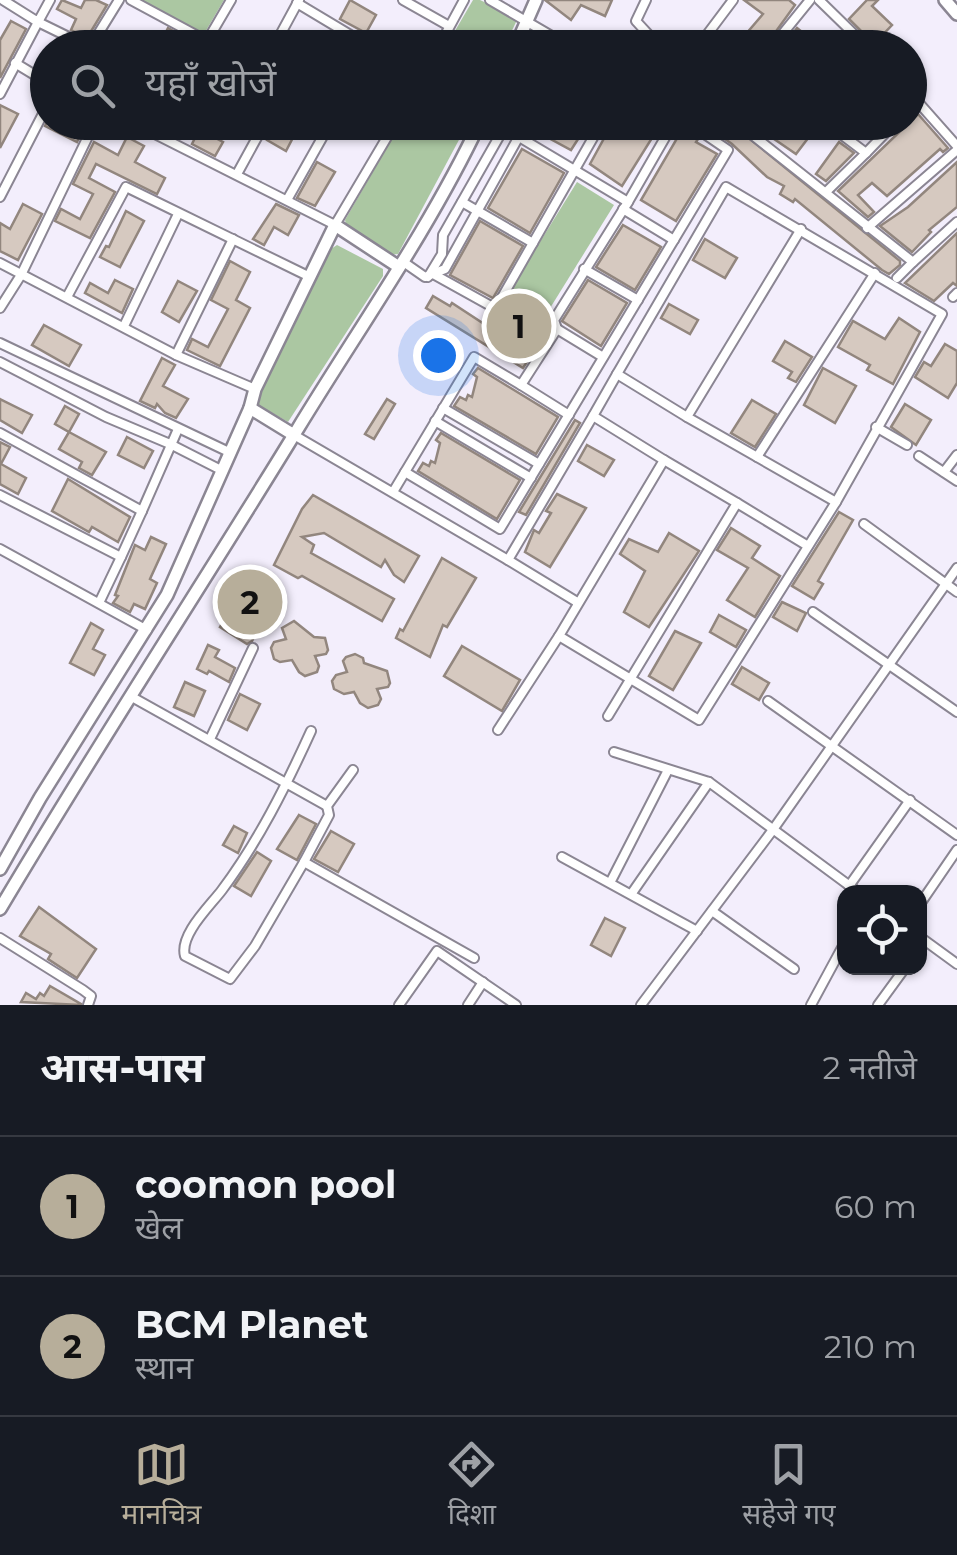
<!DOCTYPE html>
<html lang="hi">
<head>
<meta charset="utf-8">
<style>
	:root { --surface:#171b24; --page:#20242c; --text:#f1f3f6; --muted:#9ea1a6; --line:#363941; --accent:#b7ae9a }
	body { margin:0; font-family:Montserrat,"Noto Sans Devanagari",sans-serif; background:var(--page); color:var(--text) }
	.controls { position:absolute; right:30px; bottom:30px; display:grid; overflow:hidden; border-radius:20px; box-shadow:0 2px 8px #0004 }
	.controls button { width:90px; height:90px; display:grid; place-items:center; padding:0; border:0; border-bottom:2px solid var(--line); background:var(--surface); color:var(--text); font:50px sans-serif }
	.you { position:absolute; left:438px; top:355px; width:35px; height:35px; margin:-25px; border:8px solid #fff; border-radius:50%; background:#1a73e8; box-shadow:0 0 0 15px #1a73e833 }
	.badge { display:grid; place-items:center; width:65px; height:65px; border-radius:50%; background:var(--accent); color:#111; font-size:32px; font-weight:700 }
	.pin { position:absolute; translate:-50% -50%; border:5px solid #fff; box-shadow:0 2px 10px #0006 }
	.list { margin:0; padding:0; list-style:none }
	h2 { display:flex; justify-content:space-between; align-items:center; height:130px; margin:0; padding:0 40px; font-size:42px }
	h2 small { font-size:32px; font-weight:400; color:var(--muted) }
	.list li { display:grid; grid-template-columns:65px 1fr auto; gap:30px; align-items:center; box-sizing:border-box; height:140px; padding:0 40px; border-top:2px solid var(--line) }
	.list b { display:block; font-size:38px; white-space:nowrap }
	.list p { margin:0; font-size:32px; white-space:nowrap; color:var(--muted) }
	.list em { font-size:32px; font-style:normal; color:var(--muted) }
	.icon { flex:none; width:55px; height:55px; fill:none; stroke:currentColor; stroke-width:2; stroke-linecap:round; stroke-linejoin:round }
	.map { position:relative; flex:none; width:957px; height:1005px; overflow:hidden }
	.search { position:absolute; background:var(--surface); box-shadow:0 2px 8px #0004; left:30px; right:30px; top:30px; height:110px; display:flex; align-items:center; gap:25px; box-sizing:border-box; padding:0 35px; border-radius:55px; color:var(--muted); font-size:38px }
	.sheet { height:410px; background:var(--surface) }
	nav { display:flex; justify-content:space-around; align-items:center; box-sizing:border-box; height:140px; border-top:2px solid var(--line); background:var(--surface); font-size:28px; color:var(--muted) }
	nav a { display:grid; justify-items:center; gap:5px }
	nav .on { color:var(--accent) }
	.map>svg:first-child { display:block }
	.park { fill:#abc7a2 }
	.building { fill:#d6c9c0; stroke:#92867e; stroke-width:2.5 }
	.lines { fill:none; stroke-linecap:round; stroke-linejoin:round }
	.street-casing { stroke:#8b8693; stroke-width:12 }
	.secondary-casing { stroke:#8b8693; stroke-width:16 }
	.street { stroke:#fff; stroke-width:8 }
	.secondary { stroke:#fff; stroke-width:11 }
</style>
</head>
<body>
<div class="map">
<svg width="957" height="1005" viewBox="0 0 957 1005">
	<rect width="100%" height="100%" fill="#f3eefc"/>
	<g class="park">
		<path d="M141 0H224L204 34Z"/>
		<path d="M473 0H480L518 18 504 47 445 48Z"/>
		<path d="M401 123H468L398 254 389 255 347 229 345 220Z"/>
		<path d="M577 182 614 205 547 313 509 292Z"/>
		<path d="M337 245 383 269V276L288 422 255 403 328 251Z"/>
	</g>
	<g class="building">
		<path d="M62 0 81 8 85 0H96L107 5 87 38 71 30 76 19 57 9Z"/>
		<path d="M350 0 376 15 366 33 340 19Z"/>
		<path d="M545 0H612L605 16 581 5 571 20Z"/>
		<path d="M744 0H789L795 5 764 48H734L763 14Z"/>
		<path d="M867 0H878L872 6 892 25 874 44 849 19Z"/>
		<path d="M11 21 26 29 0 78V40Z"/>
		<path d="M168 28 203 48H158Z"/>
		<path d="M797 28 816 43 813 48H782Z"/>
		<path d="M0 105 18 114 0 148Z"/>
		<path d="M918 114 948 148 943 152 940 149 887 196 872 183 858 195 874 212 868 217 838 191Z"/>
		<path d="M47 122H70L83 129 77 142 45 126Z"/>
		<path d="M185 122H217L210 135 223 142 215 156 192 144 199 130Z"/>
		<path d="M276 122H292L299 126 286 151 267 140Z"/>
		<path d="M535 122H589L571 150 532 129Z"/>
		<path d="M613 122H662L622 186 590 164Z"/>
		<path d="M701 122H729L900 261V265L889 274 882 270 795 199 793 202 780 194 784 186 767 177 732 144Z"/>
		<path d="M749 122H818V125L796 154Z"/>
		<path d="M683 128 698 139 696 142 717 154 676 221 641 200Z"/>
		<path d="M127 137 144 146 135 162 165 178 157 194 96 164 89 178 115 192 90 238 55 221 61 209 80 219 93 194 73 184 94 142 118 155Z"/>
		<path d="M839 142 854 153 826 181 816 174Z"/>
		<path d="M522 149 564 173 530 233 488 208Z"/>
		<path d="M317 162 335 172 315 206 297 198Z"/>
		<path d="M957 162V207L929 230 931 232 912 252 880 226 908 207Z"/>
		<path d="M23 204 42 214 18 260 0 251V223L10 229Z"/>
		<path d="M276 204 299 215 288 235 274 227 264 245 253 239Z"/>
		<path d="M126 211 144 221 120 267 100 257 106 246 109 247Z"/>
		<path d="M480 221 523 246 493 298 450 275Z"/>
		<path d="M623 225 661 247 635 290 596 267Z"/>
		<path d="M957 233V286L953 283 934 301 905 283Z"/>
		<path d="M705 239 737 258 725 278 693 260Z"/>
		<path d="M230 261 250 272 236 300 250 308 220 366 187 350 192 339 208 347 228 309 211 300Z"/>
		<path d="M115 280 133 289 122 313 85 293 90 283 108 293Z"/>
		<path d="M588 280 627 303 601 346 562 321Z"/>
		<path d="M178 281 197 291 179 322 162 312Z"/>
		<path d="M433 296 450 306 452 303 513 343 515 340 518 343 529 325 545 334 523 368 426 308Z"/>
		<path d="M669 304 698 320 690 334 661 318Z"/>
		<path d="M899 318 920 332 893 384 867 370 870 365 838 347 853 321 885 339Z"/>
		<path d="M44 325 81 345 69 366 32 345Z"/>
		<path d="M785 341 812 357 796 382 788 378 792 372 773 361Z"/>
		<path d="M945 344 957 351V383L948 398 915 377 924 362 931 366Z"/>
		<path d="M162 358 175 365 163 386 188 399 176 418 165 413 157 404 155 408 140 401Z"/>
		<path d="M478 368 558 417 536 454 454 406 460 397 466 400 468 395 472 397 477 377 473 374Z"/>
		<path d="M823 368 856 386 835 423 804 405Z"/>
		<path d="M0 399 32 415 22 433 0 420Z"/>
		<path d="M387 399 395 404 374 439 365 434Z"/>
		<path d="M752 400 776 414 755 447 731 433Z"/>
		<path d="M905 404 931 420 916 445 891 427Z"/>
		<path d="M65 406 79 414 69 432 55 424Z"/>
		<path d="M575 420 580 423 526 515 519 512Z"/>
		<path d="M69 432 106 452 92 475 79 468 82 462 59 449Z"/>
		<path d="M441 433 520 480 497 519 418 471 423 463 429 466 431 461 435 463 440 443 436 440Z"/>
		<path d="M127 437 153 451 144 468 118 455Z"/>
		<path d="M0 442 10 447 1 464 26 478 18 494 0 484Z"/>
		<path d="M587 445 614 460 604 476 578 461Z"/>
		<path d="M68 479 130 517 118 542 92 527 89 532 52 511Z"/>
		<path d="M557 494 586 508 550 567 525 552 534 530 539 533 551 513 546 511Z"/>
		<path d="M313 495 419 556 404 582 394 575 385 560 381 567 324 533 302 537 314 545 311 553 394 599 382 621 302 576 298 578 274 565 302 509Z"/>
		<path d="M839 512 853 520 818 581 823 584 814 599 792 586Z"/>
		<path d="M731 528 760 546 752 558 780 576 755 617 727 600 748 568 717 550Z"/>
		<path d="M669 533 699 551 649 627 624 612 645 571 620 554 629 539 658 552Z"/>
		<path d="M151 537 166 544 150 579 157 583 145 609 134 604 130 612 113 603 118 596 115 595 135 545 145 550Z"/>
		<path d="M442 558 476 578 447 627 443 625 430 657 396 638 400 629 403 631Z"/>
		<path d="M242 589 269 607 252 641 247 644 220 627Z"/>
		<path d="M782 602 806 613 797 631 773 617Z"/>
		<path d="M719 615 746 630 736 647 710 632Z"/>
		<path d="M294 621 314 637 325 638 328 650 326 654 315 656 319 666 317 672 305 676 299 672 292 660 280 662 274 659 271 648 274 642 286 639 282 628Z"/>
		<path d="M91 623 103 630 93 649 105 655 94 675 70 663Z"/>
		<path d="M675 631 701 643 673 690 649 676Z"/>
		<path d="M208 645 219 650 215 657 235 668 229 682 209 671 207 674 197 669Z"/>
		<path d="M462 646 520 680 502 711 444 676Z"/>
		<path d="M355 654 363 658 364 663 387 671 390 683 388 687 377 689 381 699 378 705 368 708 360 703 354 692 344 694 334 689 332 681 336 675 347 672 343 661 346 657Z"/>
		<path d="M742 667 769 683 759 700 732 684Z"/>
		<path d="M185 682 205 691 194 716 174 707Z"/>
		<path d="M240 694 260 704 247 730 228 720Z"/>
		<path d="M299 815 316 824 297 860 277 849Z"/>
		<path d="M234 826 247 833 238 853 223 845Z"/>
		<path d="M331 831 354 844 338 872 314 859Z"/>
		<path d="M257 852 271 861 251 896 234 886Z"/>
		<path d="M39 907 96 949 77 978 48 959 51 954 20 936Z"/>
		<path d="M605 918 625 928 611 956 591 945Z"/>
		<path d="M50 986 81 1004V1005L21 1002 26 993 36 999 40 993 44 996Z"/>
	</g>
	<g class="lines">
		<defs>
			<g id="street">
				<path d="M3 0 38 22 50 0"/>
				<path d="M131 0 220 48"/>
				<path d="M403 0 449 26"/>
				<path d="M490 0 555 38 549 48"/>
				<path d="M646 0 636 21 661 48"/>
				<path d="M819 0 859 39"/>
				<path d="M297 3 372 48"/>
				<path d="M555 38 570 48"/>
				<path d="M207 41 231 0"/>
				<path d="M90 47 119 0"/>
				<path d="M273 48 299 0"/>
				<path d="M438 48 464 0"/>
				<path d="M697 48 733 0"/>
				<path d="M771 48 810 0"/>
				<path d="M852 48 859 39 867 48"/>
				<path d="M15 63 48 83"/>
				<path d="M910 93 957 146"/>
				<path d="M0 94 38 22 91 48"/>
				<path d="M131 122 335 225 396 122"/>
				<path d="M736 122 913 262 957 222"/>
				<path d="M825 122 866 153 826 192"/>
				<path d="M866 153 896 122"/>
				<path d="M237 174 260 132 242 122"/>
				<path d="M0 197 48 104"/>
				<path d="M287 200 331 122"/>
				<path d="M462 202 533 243"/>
				<path d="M628 202 674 122"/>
				<path d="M623 209 674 240"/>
				<path d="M867 228 957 150"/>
				<path d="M402 261 425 277 445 269 527 122"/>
				<path d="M0 263 176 355 255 389"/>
				<path d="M584 269 638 300"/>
				<path d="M435 275 489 305 497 306 602 122"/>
				<path d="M428 277 442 254 443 235 504 128 494 122"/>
				<path d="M897 278 913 262"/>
				<path d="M67 297 126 187 308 276"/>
				<path d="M953 297 957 293"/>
				<path d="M0 308 21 275 95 122"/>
				<path d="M124 326 178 214"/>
				<path d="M557 329 603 357"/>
				<path d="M0 343 231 453"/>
				<path d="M176 355 233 239"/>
				<path d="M0 362 106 417 170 444 223 471"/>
				<path d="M521 385 569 415"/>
				<path d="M443 408 539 464"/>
				<path d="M593 416 617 374"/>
				<path d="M687 417 617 374 726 187 942 314 836 502"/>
				<path d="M435 421 531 478"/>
				<path d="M876 427 907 445"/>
				<path d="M0 433 142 511 178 429"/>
				<path d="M294 435 508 560"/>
				<path d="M919 456 957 481"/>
				<path d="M757 457 875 273"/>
				<path d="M405 472 500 529 728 150 687 122"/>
				<path d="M944 472 957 455"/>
				<path d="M393 492 474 357 521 385 557 329 554 320 628 202 504 128 507 122"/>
				<path d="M0 495 121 557 142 511"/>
				<path d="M737 503 808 546"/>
				<path d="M864 524 957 592"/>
				<path d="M0 549 147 630"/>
				<path d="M577 602 508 560 593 416 664 460 559 636 699 720 836 502 687 417 801 229"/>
				<path d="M99 603 121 557"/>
				<path d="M813 612 957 712"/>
				<path d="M132 697 327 806"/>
				<path d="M768 701 957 835"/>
				<path d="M608 716 737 503 664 460"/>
				<path d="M498 730 559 636"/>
				<path d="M210 739 253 648"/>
				<path d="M614 752 709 782 858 892"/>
				<path d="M353 770 327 806 329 815 304 862 474 958"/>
				<path d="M562 857 697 931"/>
				<path d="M304 862 255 946 230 979 185 956C179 935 210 906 222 890 258 842 286 786 311 731"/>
				<path d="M611 881 668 770"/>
				<path d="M849 886 910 800"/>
				<path d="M632 893 709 782"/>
				<path d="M920 904 957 850"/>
				<path d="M712 911 794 969"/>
				<path d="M920 937 957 964"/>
				<path d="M0 938 83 990 91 996 88 1005"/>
				<path d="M399 1005 437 951 516 1005"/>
				<path d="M468 1005 483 982"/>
				<path d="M641 1005 772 831 957 568"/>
				<path d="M811 1005 844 944"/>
				<path d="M878 1005 905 968"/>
			</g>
			<g id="secondary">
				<path d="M945 0 957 14"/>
				<path d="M515 48 536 0"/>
				<path d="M250 408 294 435"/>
				<path d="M0 869 40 798 167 595 250 408 255 389 335 225 399 267"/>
				<path d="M0 909C96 747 199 590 297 430 359 328 429 230 480 122"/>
			</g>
		</defs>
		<use href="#street" class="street-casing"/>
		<use href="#secondary" class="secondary-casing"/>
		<use href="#street" class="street"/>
		<use href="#secondary" class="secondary"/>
	</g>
</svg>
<div class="controls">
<button><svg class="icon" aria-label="locate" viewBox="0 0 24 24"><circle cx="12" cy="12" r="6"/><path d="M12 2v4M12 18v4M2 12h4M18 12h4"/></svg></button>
</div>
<div class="you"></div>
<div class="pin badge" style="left:519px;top:326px">1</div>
<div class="pin badge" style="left:250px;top:602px">2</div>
<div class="search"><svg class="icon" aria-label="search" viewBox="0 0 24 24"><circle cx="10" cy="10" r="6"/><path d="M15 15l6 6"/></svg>यहाँ खोजें</div>
</div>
<section class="sheet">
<h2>आस-पास<small>2 नतीजे</small></h2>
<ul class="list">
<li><span class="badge">1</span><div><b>coomon pool</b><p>खेल</p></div><em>60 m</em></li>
<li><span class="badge">2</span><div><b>BCM Planet</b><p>स्थान</p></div><em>210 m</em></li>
</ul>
</section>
<nav>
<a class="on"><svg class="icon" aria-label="map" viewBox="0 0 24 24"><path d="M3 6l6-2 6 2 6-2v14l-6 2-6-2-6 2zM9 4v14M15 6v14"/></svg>मानचित्र</a>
<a><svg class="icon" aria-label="directions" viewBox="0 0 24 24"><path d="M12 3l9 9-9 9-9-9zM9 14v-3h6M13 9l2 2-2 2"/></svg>दिशा</a>
<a><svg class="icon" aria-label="saved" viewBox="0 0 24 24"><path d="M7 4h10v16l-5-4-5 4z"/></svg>सहेजे गए</a>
</nav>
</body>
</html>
